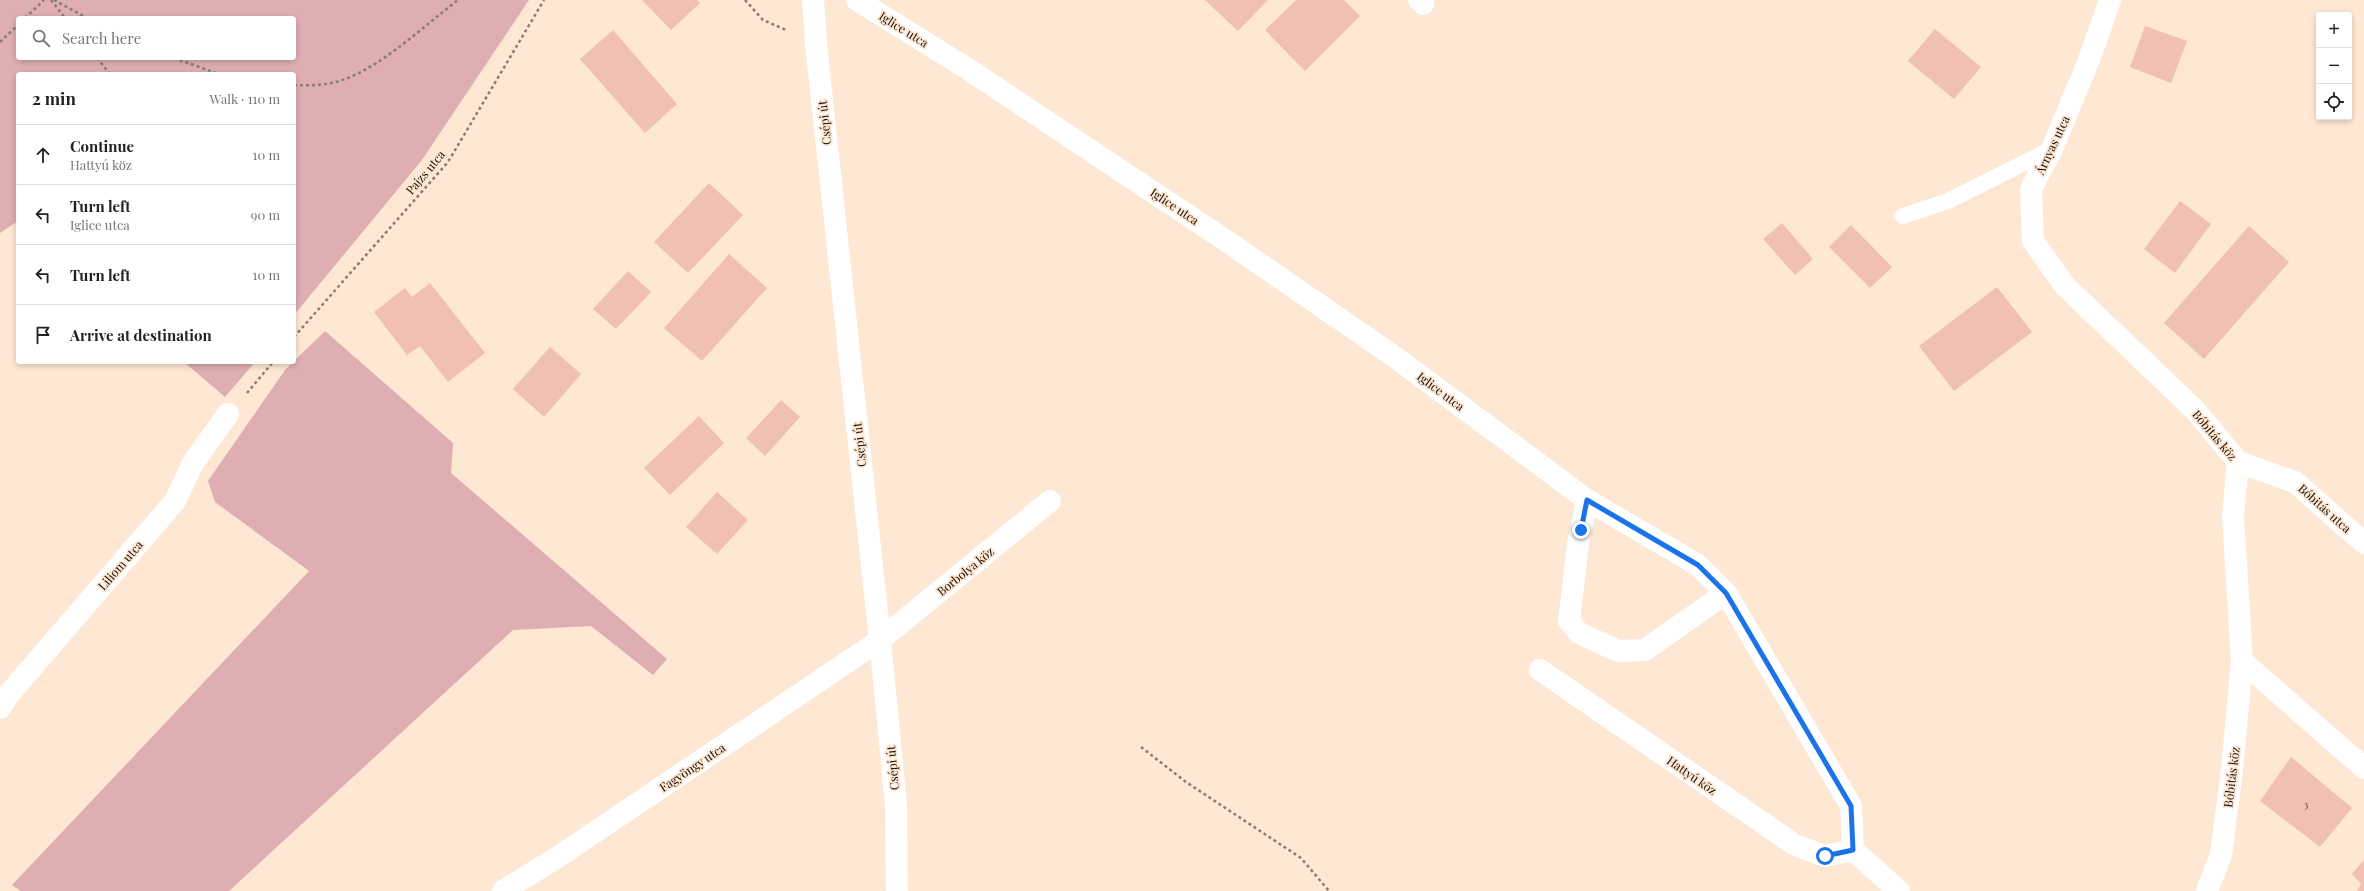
<!DOCTYPE html>
<html lang="en">
<head>
<meta charset="utf-8">
<style>
	:root { --surface:#fff; --page:#f6f6f6; --text:#222; --muted:#767676; --line:#e0e0e0 }
	body { margin:0; font-family:"Playfair Display",serif; background:var(--page); color:var(--text) }
	.controls { position:absolute; right:12px; top:12px; display:grid; overflow:hidden; border-radius:4px; box-shadow:0 2px 6px #0003 }
	.controls button { width:36px; height:36px; display:grid; place-items:center; padding:0; border:0; border-bottom:1px solid var(--line); background:var(--surface); color:var(--text); font:20px sans-serif }
	.stop { position:absolute; width:12px; height:12px; margin:-9px; border:3px solid #1a73e8; border-radius:50%; background:#fff }
	.stop.end { background:#1a73e8; border-color:#fff; box-shadow:0 1px 4px #0008 }
	.list { margin:0; padding:0; list-style:none }
	h2 { display:flex; justify-content:space-between; align-items:center; height:52px; margin:0; padding:0 16px; font-size:17px }
	h2 small { font-size:13px; font-weight:400; color:var(--muted) }
	.list li { display:grid; grid-template-columns:26px 1fr auto; gap:12px; align-items:center; box-sizing:border-box; height:60px; padding:0 16px; border-top:1px solid var(--line) }
	.list b { display:block; font-size:15px; white-space:nowrap }
	.list p { margin:0; font-size:13px; white-space:nowrap; color:var(--muted) }
	.list em { font-size:13px; font-style:normal; color:var(--muted) }
	.icon { flex:none; width:22px; height:22px; fill:none; stroke:currentColor; stroke-width:2; stroke-linecap:round; stroke-linejoin:round }
	.map { position:relative; flex:none; width:2364px; height:891px; overflow:hidden }
	.search { position:absolute; background:var(--surface); box-shadow:0 2px 6px #0003; left:16px; top:16px; width:280px; height:44px; display:flex; align-items:center; gap:10px; box-sizing:border-box; padding:0 14px; border-radius:4px; color:var(--muted); font-size:15px }
	.panel { position:absolute; background:var(--surface); box-shadow:0 2px 6px #0003; left:16px; top:72px; width:280px; height:292px; border-radius:4px }
	.map>svg:first-child { display:block }
	.green { fill:#deaeb2; fill-rule:evenodd }
	.building { fill:#f0c0b2 }
	.lines { fill:none; stroke-linecap:round; stroke-linejoin:round }
	.path { stroke:#8c7c6e; stroke-width:2.5; stroke-dasharray:3 3; stroke-linecap:butt }
	.lane { stroke:#fff; stroke-width:16 }
	.street { stroke:#fff; stroke-width:22 }
	.secondary { stroke:#fff; stroke-width:22 }
	.route { stroke:#1a73e8; stroke-width:5 }
	.labels { text-anchor:middle; dominant-baseline:central; stroke-width:3.5; stroke-linejoin:round; paint-order:stroke }
	.number-label { font-size:10px; fill:#4c3a32 }
	.street-label { font-size:12px; fill:#160e07; stroke:#fee7d3 }
</style>
</head>
<body>
<div class="map">
<svg width="2364" height="891" viewBox="0 0 2364 891">
	<rect width="100%" height="100%" fill="#fee7d3"/>
	<g class="green">
		<path d="M0 0H529L422 160 294 315V74H18V221L0 233ZM18 18H294V58H18Z"/>
		<path d="M325 331 453 443 451 473 667 659 653 675 591 626 513 630 229 891H21L12 885 309 571 215 502 208 481 285 370Z"/>
		<path d="M184 362H255L225 397Z"/>
	</g>
	<g class="building">
		<path d="M642 0H697L700 3 671 30Z"/>
		<path d="M1205 0H1268L1238 31Z"/>
		<path d="M1296 0H1344L1360 16 1305 71 1265 30Z"/>
		<path d="M2145 26 2187 41 2171 83 2130 67Z"/>
		<path d="M1935 29 1981 67 1954 99 1908 61Z"/>
		<path d="M613 30 677 104 645 133 580 59Z"/>
		<path d="M709 183 743 215 688 273 654 242Z"/>
		<path d="M2180 201 2211 224 2175 273 2144 249Z"/>
		<path d="M1782 223 1813 259 1795 275 1763 239Z"/>
		<path d="M1851 225 1892 267 1870 288 1829 247Z"/>
		<path d="M2249 226 2289 262 2204 359 2164 323Z"/>
		<path d="M729 254 767 288 702 361 664 328Z"/>
		<path d="M628 271 651 292 616 329 593 309Z"/>
		<path d="M430 283 485 353 448 382 420 346 407 355 374 312 405 288 412 297Z"/>
		<path d="M1997 287 2032 332 1954 391 1919 346Z"/>
		<path d="M550 347 581 374 544 417 513 389Z"/>
		<path d="M781 400 800 417 765 456 746 438Z"/>
		<path d="M699 416 724 443 670 495 644 468Z"/>
		<path d="M717 492 748 520 717 554 686 527Z"/>
		<path d="M2291 757 2352 808 2320 847 2260 801Z"/>
		<path d="M2364 860V891H2357L2361 884 2352 874Z"/>
	</g>
	<g class="lines">
		<g class="path">
			<path d="M51 0 65 18"/>
			<path d="M54 0 87 18"/>
			<path d="M745 0 763 20 786 30"/>
			<path d="M25 18 44 0"/>
			<path d="M0 42 18 25"/>
			<path d="M97 58 110 74"/>
			<path d="M174 58 219 74"/>
			<path d="M294 85C312 86 331 85 348 78 387 62 425 25 458 0"/>
			<path d="M294 337 448 162 544 0"/>
			<path d="M247 393 273 362"/>
			<path d="M1141 747 1186 782 1301 858 1329 891"/>
		</g>
		<path class="lane" d="M1903 216 1948 201 2052 149"/>
		<g class="street">
			<path d="M857 0 968 69 1225 240 1395 357 1587 500 1698 565 1726 593 1851 806 1853 850 1899 891"/>
			<path d="M1419 0 1423 4"/>
			<path d="M2110 0 2089 60 2052 149 2031 189 2033 241 2065 286 2195 410 2238 462 2233 516 2242 661 2232 769 2221 855 2207 891"/>
			<path d="M2238 462 2295 482 2364 543"/>
			<path d="M1587 500 1578 544 1569 621 1579 633 1618 651 1645 650 1726 593"/>
			<path d="M2242 661 2364 768"/>
			<path d="M1540 670 1795 845 1825 856 1853 850"/>
			<path d="M0 708 9 694 175 501 193 463 228 414"/>
			<path d="M503 891 561 855 880 640 1050 501"/>
		</g>
		<path class="secondary" d="M813 0 816 44 880 640 896 805 897 891"/>
	</g>
	<g class="lines">
		<path class="route" d="M1581 530 1587 500 1698 565 1726 593 1851 806 1853 850 1825 856"/>
	</g>
	<g class="labels">
		<g class="number-label">
			<text x="2306" y="804">3</text>
		</g>
		<g class="street-label">
			<text transform="translate(904 29) rotate(32)">Iglice utca</text>
			<text transform="translate(824 123) rotate(-96)">Csépi út</text>
			<text transform="translate(2052 145) rotate(-65)">Árnyas utca</text>
			<text transform="translate(425 172) rotate(-50)">Pajzs utca</text>
			<text transform="translate(1175 206) rotate(34)">Iglice utca</text>
			<text transform="translate(1441 391) rotate(37)">Iglice utca</text>
			<text transform="translate(2215 435) rotate(50)">Bóbitás köz</text>
			<text transform="translate(859 445) rotate(-96)">Csépi út</text>
			<text transform="translate(2325 508) rotate(42)">Bóbitás utca</text>
			<text transform="translate(120 565) rotate(-49)">Liliom utca</text>
			<text transform="translate(965 571) rotate(-39)">Borbolya köz</text>
			<text transform="translate(692 767) rotate(-34)">Fagyöngy utca</text>
			<text transform="translate(892 768) rotate(-95)">Csépi út</text>
			<text transform="translate(1692 775) rotate(35)">Hattyú köz</text>
			<text transform="translate(2231 777) rotate(-83)">Bóbitás köz</text>
		</g>
	</g>
</svg>
<div class="controls">
<button>+</button>
<button>−</button>
<button><svg class="icon" aria-label="locate" viewBox="0 0 24 24"><circle cx="12" cy="12" r="6"/><path d="M12 2v4M12 18v4M2 12h4M18 12h4"/></svg></button>
</div>
<div class="stop" style="left:1825px;top:856px"></div>
<div class="stop end" style="left:1581px;top:530px"></div>
<div class="search"><svg class="icon" aria-label="search" viewBox="0 0 24 24"><circle cx="10" cy="10" r="6"/><path d="M15 15l6 6"/></svg>Search here</div>
<section class="panel">
<h2>2 min<small>Walk · 110 m</small></h2>
<ul class="list">
<li><svg class="icon" aria-label="ahead" viewBox="0 0 24 24"><path d="M12 20V5M6 11l6-6 6 6"/></svg><div><b>Continue</b><p>Hattyú köz</p></div><em>10 m</em></li>
<li><svg class="icon" aria-label="left" viewBox="0 0 24 24"><path d="M17 20v-9H6M10 6l-5 5 5 5"/></svg><div><b>Turn left</b><p>Iglice utca</p></div><em>90 m</em></li>
<li><svg class="icon" aria-label="left" viewBox="0 0 24 24"><path d="M17 20v-9H6M10 6l-5 5 5 5"/></svg><div><b>Turn left</b></div><em>10 m</em></li>
<li><svg class="icon" aria-label="arrive" viewBox="0 0 24 24"><path d="M6 21V4h12l-3 4 3 4H6"/></svg><div><b>Arrive at destination</b></div></li>
</ul>
</section>
</div>
</body>
</html>
